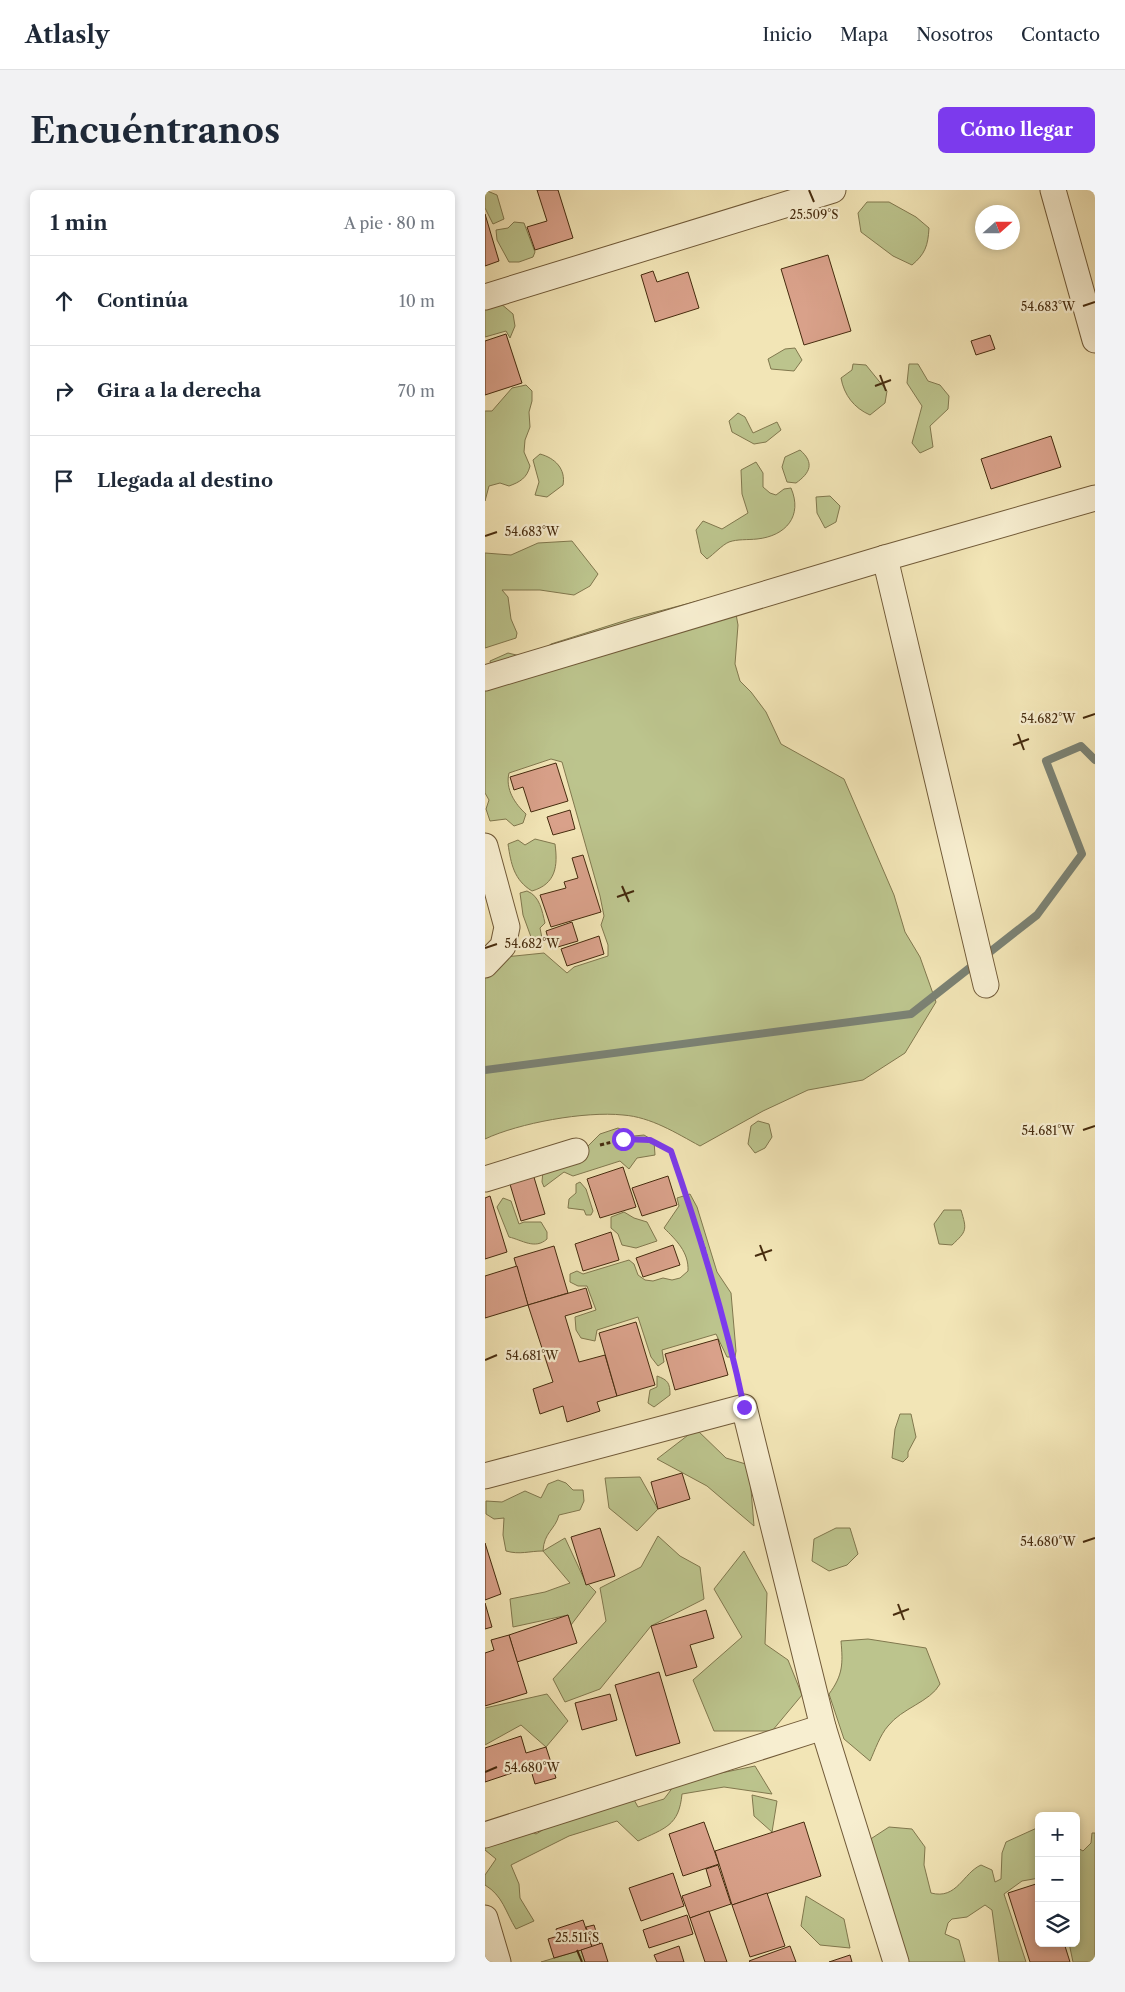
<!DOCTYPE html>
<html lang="es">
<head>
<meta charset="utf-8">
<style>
	:root { --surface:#fff; --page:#f2f2f3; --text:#1f2937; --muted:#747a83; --line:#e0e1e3; --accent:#7c3aed }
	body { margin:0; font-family:"Libre Caslon Text",serif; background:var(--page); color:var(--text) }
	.controls { position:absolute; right:15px; bottom:15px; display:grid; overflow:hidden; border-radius:8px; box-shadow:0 2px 8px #0003 }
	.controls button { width:45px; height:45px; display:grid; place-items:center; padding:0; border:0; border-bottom:1px solid var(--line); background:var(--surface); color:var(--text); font:25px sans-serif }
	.compass { position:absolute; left:490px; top:15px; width:45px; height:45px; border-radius:50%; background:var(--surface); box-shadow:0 2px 8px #0003; rotate:69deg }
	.stop { position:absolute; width:15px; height:15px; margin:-11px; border:4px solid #7c3aed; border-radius:50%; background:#fff }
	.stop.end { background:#7c3aed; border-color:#fff; box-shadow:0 1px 5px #0008 }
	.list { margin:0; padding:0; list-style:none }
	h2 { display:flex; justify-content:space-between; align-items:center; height:65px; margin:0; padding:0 20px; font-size:21px }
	h2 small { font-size:16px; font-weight:400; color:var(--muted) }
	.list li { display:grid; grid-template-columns:32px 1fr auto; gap:15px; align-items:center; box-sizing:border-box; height:90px; padding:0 20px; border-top:1px solid var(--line) }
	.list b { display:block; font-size:19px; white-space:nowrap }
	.list em { font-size:16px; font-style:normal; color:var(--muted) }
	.icon { flex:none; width:28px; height:28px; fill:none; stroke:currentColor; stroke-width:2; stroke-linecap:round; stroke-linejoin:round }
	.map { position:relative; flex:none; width:610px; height:1772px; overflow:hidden; border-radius:8px }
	header { display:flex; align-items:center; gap:30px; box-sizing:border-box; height:70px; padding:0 25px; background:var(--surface); border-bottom:1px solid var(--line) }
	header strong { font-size:24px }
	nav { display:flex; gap:28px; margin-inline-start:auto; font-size:18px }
	.intro { display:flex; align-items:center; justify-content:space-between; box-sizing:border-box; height:120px; padding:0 30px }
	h1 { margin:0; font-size:35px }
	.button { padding:12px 22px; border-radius:8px; background:var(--accent); color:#fff; font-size:18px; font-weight:700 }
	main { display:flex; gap:30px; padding:0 30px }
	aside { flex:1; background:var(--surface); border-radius:8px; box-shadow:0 2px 8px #0003 }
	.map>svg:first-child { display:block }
	.green { fill:#bcc48d; stroke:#81784e }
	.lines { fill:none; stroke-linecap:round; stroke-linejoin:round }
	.stream { stroke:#7b8274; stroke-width:8 }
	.building { fill:#d9a18a; stroke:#462b0e }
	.street-casing { stroke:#715a38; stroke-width:27 }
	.path { stroke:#462b0e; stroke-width:3; stroke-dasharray:4 2.5; stroke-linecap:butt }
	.street { stroke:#f7eed0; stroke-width:25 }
	.route { stroke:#7c3aed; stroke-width:6 }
	.ticks { fill:none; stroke:#462b0e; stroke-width:2 }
	.ticks-label { font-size:12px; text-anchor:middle; fill:#462b0e; stroke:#f7eed0; stroke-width:4.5; stroke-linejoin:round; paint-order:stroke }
</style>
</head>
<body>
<header>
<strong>Atlasly</strong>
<nav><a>Inicio</a><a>Mapa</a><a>Nosotros</a><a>Contacto</a></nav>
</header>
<div class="intro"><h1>Encuéntranos</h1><a class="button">Cómo llegar</a></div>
<main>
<aside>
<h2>1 min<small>A pie · 80 m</small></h2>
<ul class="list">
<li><svg class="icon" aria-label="ahead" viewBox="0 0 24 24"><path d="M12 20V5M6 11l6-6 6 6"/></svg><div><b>Continúa</b></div><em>10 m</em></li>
<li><svg class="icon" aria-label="right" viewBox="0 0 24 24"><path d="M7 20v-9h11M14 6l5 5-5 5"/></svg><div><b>Gira a la derecha</b></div><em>70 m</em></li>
<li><svg class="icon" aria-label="arrive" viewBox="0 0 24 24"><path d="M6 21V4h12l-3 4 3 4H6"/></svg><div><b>Llegada al destino</b></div></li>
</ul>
</aside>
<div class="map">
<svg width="610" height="1772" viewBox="0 0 610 1772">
	<rect width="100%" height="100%" fill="#f2e5b6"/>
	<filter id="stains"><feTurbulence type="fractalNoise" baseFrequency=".004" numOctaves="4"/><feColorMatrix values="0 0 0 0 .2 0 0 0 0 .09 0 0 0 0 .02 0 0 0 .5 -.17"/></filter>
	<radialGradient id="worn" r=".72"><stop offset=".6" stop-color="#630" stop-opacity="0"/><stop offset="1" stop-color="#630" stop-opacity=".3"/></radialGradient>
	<g class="green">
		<path d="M0 0 12 5 19 29 8 34 0 18Z"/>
		<path d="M382 12H404L431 27 444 38C443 56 440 64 427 75L408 66 376 42 373 23Z"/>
		<path d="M29 32 39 33 50 62 48 67 34 72H24L12 50 11 40 23 38Z"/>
		<path d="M0 110 15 113 28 124 30 136 25 148 21 141 0 147Z"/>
		<path d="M310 158 317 170 309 181 286 179 283 169 300 159Z"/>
		<path d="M368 174 381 175 402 201 400 213 385 225C369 218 359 205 356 188L367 180Z"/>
		<path d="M424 174H433L443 191 455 195 464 206 463 219 445 236 448 257 435 263 427 253 437 216 422 193Z"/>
		<path d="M41 195 47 201V211L44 222 45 237 40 250 39 262 45 276C42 288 35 292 24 296L15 293 4 296 0 311V221H7L27 198Z"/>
		<path d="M253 223 260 227 268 243 292 232 296 240 281 252 269 254 247 242 244 231Z"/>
		<path d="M315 260C330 273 325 283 311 293L302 292 297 277 300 267Z"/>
		<path d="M55 264C70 268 81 279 78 295L62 307 50 305 54 292 48 270Z"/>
		<path d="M271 272 278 283V297L285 303 291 305 299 299 306 298C318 326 301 346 272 349 263 350 252 349 244 352 237 355 229 364 222 369L216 363 211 340 218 331 237 339 263 323 257 304 256 280Z"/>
		<path d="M345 306 355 316 351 332 340 338 332 323 331 307Z"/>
		<path d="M87 351 113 384 105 396 89 405 55 400H17L23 407 26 429 32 443 31 448 0 458V363L26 365 53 353Z"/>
		<path d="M247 402 253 435 250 474 255 491 266 502 281 522 296 554 359 589 409 705 420 742 435 767 451 812 420 863 378 890 323 900 278 921 215 956C191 943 166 927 138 925 100 921 34 933 0 949V782L20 767 59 763 82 783 89 777 123 766V755L116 735 119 726 115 706 77 572 66 569 24 583C20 599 30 614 41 624L38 633 29 636 21 629 5 631 1 619 4 610 0 603V492L7 481 5 471 23 463 48 469 66 454 148 428Z"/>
		<path d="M50 649 70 654C73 676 71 694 47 701 29 690 26 674 23 654L33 650 40 655Z"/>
		<path d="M42 701C55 706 57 721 60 733L55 738 57 748 55 751 46 747 38 725 35 703Z"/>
		<path d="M273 931 284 934 287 947 280 958 270 963 263 954 266 936Z"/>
		<path d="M133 938 149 946 159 945 169 951 170 965 152 968 144 979 135 971 88 986 79 982 59 997 57 992 58 980 101 958 115 944Z"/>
		<path d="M95 992 101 999 108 1021 106 1025H101L99 1020 83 1018 84 1009 91 1003V994Z"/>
		<path d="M205 1004 212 1017 232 1082 246 1103 251 1161 250 1167H242L231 1144 177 1160 179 1172 173 1176 166 1167 153 1127 112 1140 110 1151 96 1148 91 1140 90 1127 111 1120 102 1096H93L85 1092V1084L92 1081 98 1084 144 1070 149 1074 153 1085 160 1090 168 1091 178 1088 187 1090 195 1088 203 1081C204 1062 191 1050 179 1038L194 1016 192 1008Z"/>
		<path d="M18 1008 26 1011 34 1034 39 1032H56L62 1042V1049C50 1060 37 1050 24 1047L12 1017Z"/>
		<path d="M459 1020H476C482 1040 482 1041 467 1055L454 1054 449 1034Z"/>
		<path d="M139 1022 149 1028 162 1032 172 1051 151 1058 137 1055 133 1044 126 1038V1027Z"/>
		<path d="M172 1186C183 1190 185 1193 185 1205L169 1217 163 1213 165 1200 172 1197Z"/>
		<path d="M415 1224H426L431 1247 423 1262V1267L418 1272 407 1268 410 1239Z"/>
		<path d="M211 1239 241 1268 264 1275 269 1336 222 1296 172 1269Z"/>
		<path d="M155 1287 173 1319 152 1341 124 1318 120 1288Z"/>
		<path d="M73 1290 81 1293 88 1300H98L99 1311 95 1320 74 1325C70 1340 59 1342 58 1361L80 1348 100 1391 111 1402 86 1435 83 1425 28 1437 25 1409 60 1402 85 1393 58 1361C44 1361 35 1365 21 1361L18 1345 19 1328 9 1329 1 1324V1311L17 1312 40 1301 56 1308 63 1294Z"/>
		<path d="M351 1338H365L373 1364 362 1375 344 1381 327 1371 329 1349Z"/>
		<path d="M173 1346 195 1366 215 1377 219 1409 166 1436 115 1499 80 1512 68 1489 121 1431 115 1398 156 1377Z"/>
		<path d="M259 1361 282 1403 280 1454 303 1470 317 1505 287 1541H229L208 1490 257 1447 229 1399Z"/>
		<path d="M383 1449 441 1458 455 1494C445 1512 417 1518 403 1536 395 1545 390 1560 385 1571L359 1549 344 1504C358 1485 358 1474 356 1451Z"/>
		<path d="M62 1504 83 1531 61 1557 36 1535 0 1555V1518Z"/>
		<path d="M270 1576 287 1604 239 1597 197 1604C194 1636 180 1638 153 1651L132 1631 84 1646 26 1675 34 1694 35 1708 49 1731 31 1739C20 1721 18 1706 0 1695V1685L11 1669 0 1660V1649L36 1637 51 1644 79 1627 147 1606 153 1617 179 1609 192 1592Z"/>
		<path d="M267 1605 292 1611 287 1642 269 1626Z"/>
		<path d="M404 1637 427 1639 440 1657 439 1675 446 1703C472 1710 478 1683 496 1675L507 1680 510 1692 516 1689 517 1663 521 1652 554 1637V1688L537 1691 519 1704 541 1772H514L507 1720 500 1715 482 1727 467 1729 463 1733 460 1744 474 1750 480 1772H412L381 1652Z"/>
		<path d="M607 1643H610V1772H588L584 1753H591V1657L598 1661 606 1653Z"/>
		<path d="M321 1706 359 1729 365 1758 335 1755 316 1736Z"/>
		<path d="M96 1760 100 1772H56Z"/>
	</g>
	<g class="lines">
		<path class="stream" d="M0 880 426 824 552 725 597 664 561 571 596 556 610 570"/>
	</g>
	<g class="building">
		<path d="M52 0H73L88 48 50 60 42 37 62 31Z"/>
		<path d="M0 24 14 71 0 76Z"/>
		<path d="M343 65 366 141 319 155 296 79Z"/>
		<path d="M168 81 172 92 203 82 214 118 170 132 156 85Z"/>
		<path d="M21 144 37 193 0 205V151Z"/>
		<path d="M505 145 510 159 491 165 486 151Z"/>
		<path d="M566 246 576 277 506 299 496 269Z"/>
		<path d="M71 573 83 611 46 622 38 597 29 600 25 587Z"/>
		<path d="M85 620 90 639 68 645 62 627Z"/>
		<path d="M98 665 116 722 66 737 55 705 81 698 79 692 93 688 87 668Z"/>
		<path d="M87 732 93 751 66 759 61 741Z"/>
		<path d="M114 746 119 764 82 776 76 759Z"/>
		<path d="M138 977 151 1017 115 1028 102 989Z"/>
		<path d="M48 984 60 1024 36 1031 24 991Z"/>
		<path d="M183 986 192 1015 157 1026 147 998Z"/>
		<path d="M5 1006 22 1062 0 1069V1008Z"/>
		<path d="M126 1042 134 1070 98 1081 90 1054Z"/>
		<path d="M188 1055 195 1075 158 1087 151 1068Z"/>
		<path d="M69 1056 83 1103 43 1115 29 1068Z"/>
		<path d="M32 1076 43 1115 0 1128V1086Z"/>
		<path d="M101 1098 107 1118 80 1126 94 1172 120 1165 132 1206 112 1212 115 1221 82 1232 78 1216 55 1224 48 1199 68 1192 43 1115Z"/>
		<path d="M151 1132 170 1195 132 1206 114 1143Z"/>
		<path d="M233 1149 243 1185 190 1200 180 1164Z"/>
		<path d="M197 1283 205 1309 173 1319 166 1292Z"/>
		<path d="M115 1338 130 1386 101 1395 86 1347Z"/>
		<path d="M0 1353 16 1404 0 1410Z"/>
		<path d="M0 1413 7 1437 0 1439Z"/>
		<path d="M221 1420 229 1448 205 1455 212 1477 181 1486 166 1436Z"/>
		<path d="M83 1425 92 1453 32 1472 24 1445Z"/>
		<path d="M24 1445 42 1503 0 1516V1463L9 1460 6 1450Z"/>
		<path d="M174 1482 195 1553 151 1566 130 1495Z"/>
		<path d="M125 1504 132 1530 97 1540 90 1513Z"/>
		<path d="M36 1546 41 1563 61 1557 71 1588 50 1594 45 1577 0 1592V1558Z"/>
		<path d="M219 1632 234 1674 198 1686 184 1644Z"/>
		<path d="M319 1632 336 1686 247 1715 230 1661Z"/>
		<path d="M233 1675 246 1714 205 1728 197 1706 226 1696 221 1679Z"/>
		<path d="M188 1683 199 1716 156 1731 144 1698Z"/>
		<path d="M554 1693V1753H579L585 1772H545L523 1703Z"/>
		<path d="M282 1703 300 1756 265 1767 247 1715Z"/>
		<path d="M224 1721 242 1772H220L205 1728Z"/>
		<path d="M202 1725 208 1744 164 1758 158 1740Z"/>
		<path d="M98 1730 107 1757 69 1768 63 1749 73 1746 71 1739Z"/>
		<path d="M109 1735 115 1754 107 1757 101 1737Z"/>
		<path d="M117 1753 123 1772H100L96 1760Z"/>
		<path d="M194 1756 199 1772H172L169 1765Z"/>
		<path d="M305 1756 311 1772H265L264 1771Z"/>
		<path d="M365 1765 367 1772H344Z"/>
	</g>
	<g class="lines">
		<defs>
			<g id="street">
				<path d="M568 0 610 150"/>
				<path d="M0 107 348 0"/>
				<path d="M400 368 501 795"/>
				<path d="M0 488 400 368 610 308"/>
				<path d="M0 656 22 737 18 756 0 775"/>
				<path d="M0 989 91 961"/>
				<path d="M0 1286 259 1217 338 1537 411 1772"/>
				<path d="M0 1645 338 1537"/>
				<path d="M0 1728 13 1772"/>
			</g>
		</defs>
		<use href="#street" class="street-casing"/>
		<path class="path" d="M115 955C146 947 157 945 186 961L219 1058 254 1192"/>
		<use href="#street" class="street"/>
	</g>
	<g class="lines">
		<path class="route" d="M138 949 165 950 186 961C215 1045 241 1130 259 1217"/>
	</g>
	<path class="ticks" d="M324 0 329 12M598 116 610 112M395 185 401 201M390 196 406 190M0 346 12 342M598 528 610 524M533 544 539 560M528 555 544 549M137 696 144 712M132 707 149 701M0 758 12 754M598 940 610 936M275 1055 281 1071M270 1066 287 1060M0 1170 12 1165M598 1352 610 1348M413 1414 419 1430M408 1425 424 1419M0 1582 12 1577M92 1760 97 1772"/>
	<g class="ticks-label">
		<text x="329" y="29">25.509°S</text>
		<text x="563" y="121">54.683°W</text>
		<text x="47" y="346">54.683°W</text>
		<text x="563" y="533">54.682°W</text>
		<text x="47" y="758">54.682°W</text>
		<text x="563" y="945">54.681°W</text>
		<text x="47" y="1170">54.681°W</text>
		<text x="563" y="1356">54.680°W</text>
		<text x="47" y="1582">54.680°W</text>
		<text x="92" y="1752">25.511°S</text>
	</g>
	<rect width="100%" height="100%" filter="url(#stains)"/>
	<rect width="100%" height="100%" fill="url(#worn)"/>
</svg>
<div class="controls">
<button>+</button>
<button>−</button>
<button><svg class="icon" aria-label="layers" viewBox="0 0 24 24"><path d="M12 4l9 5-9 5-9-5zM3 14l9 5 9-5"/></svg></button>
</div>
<svg class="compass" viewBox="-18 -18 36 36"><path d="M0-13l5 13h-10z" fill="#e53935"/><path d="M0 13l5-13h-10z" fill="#747a83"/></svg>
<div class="stop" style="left:138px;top:949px"></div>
<div class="stop end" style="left:259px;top:1217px"></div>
</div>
</main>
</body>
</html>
